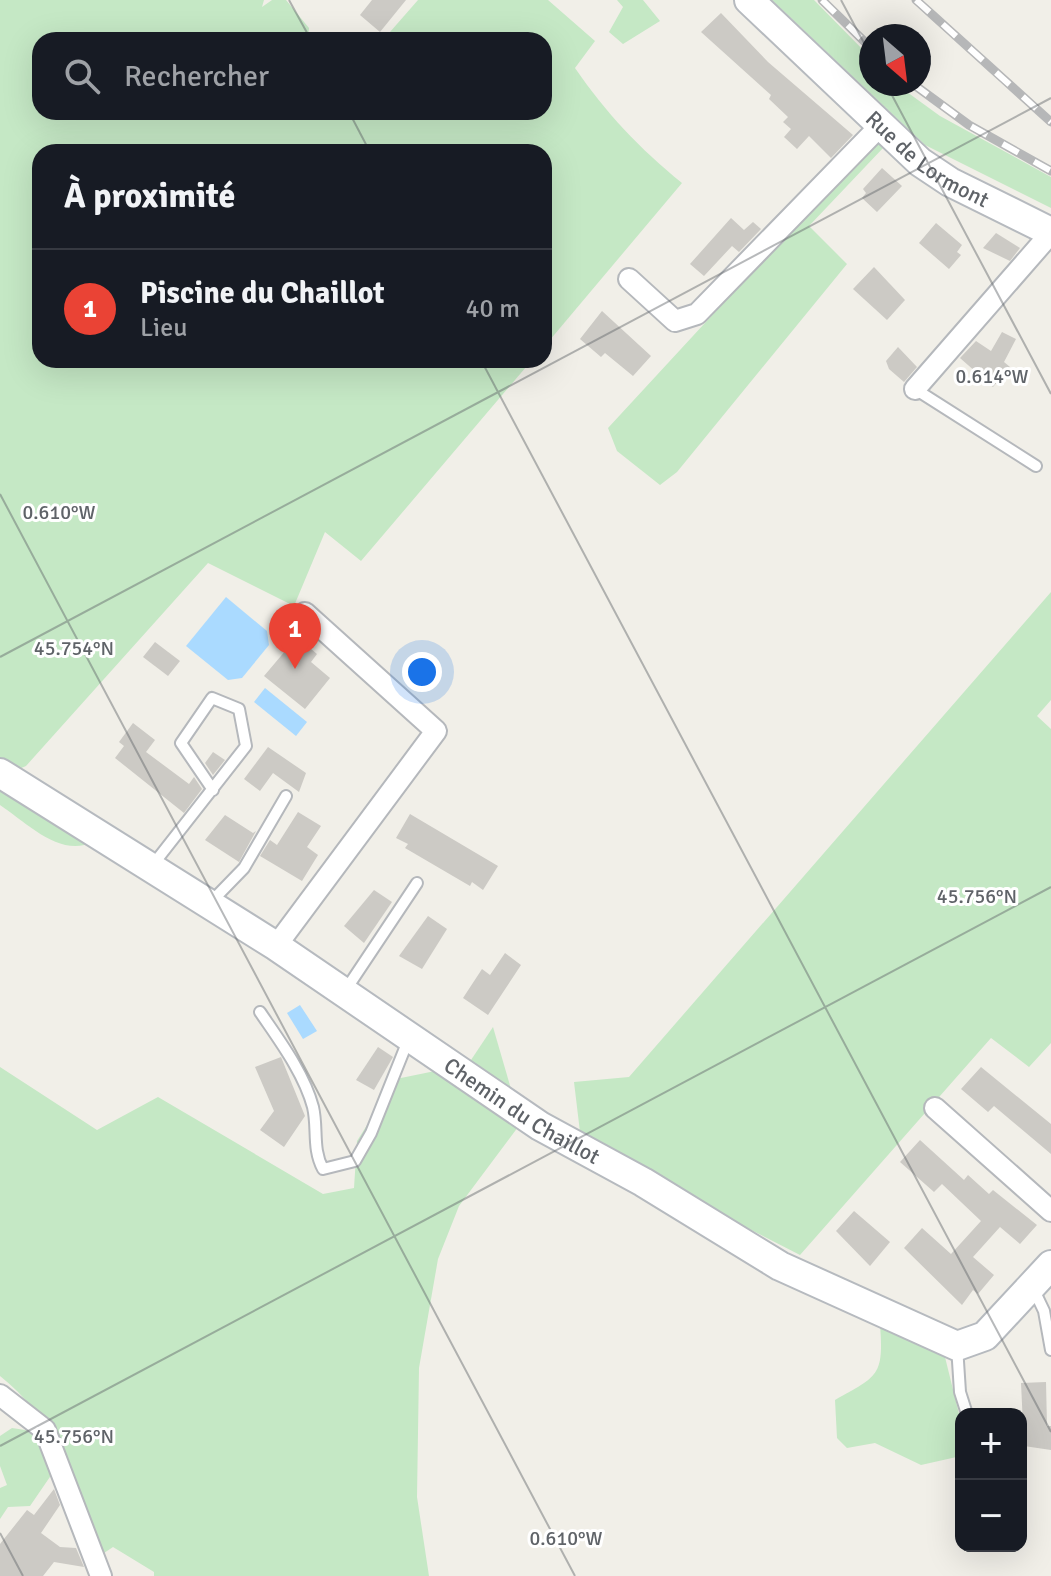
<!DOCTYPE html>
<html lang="fr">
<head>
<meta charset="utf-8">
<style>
	:root { --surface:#171b24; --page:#20242c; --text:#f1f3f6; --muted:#9ea1a6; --line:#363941; --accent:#ea4335 }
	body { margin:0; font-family:Signika,sans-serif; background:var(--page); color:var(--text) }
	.controls { position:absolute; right:24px; bottom:24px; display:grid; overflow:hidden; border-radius:16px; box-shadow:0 8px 32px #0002 }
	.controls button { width:72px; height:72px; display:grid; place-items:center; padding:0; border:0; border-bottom:2px solid var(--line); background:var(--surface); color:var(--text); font:40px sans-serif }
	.compass { position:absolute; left:859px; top:24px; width:72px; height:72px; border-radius:50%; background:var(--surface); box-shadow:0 8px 32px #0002; rotate:152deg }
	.you { position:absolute; left:422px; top:672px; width:28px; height:28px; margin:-20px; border:6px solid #fff; border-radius:50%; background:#1a73e8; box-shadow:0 0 0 12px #1a73e833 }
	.badge { display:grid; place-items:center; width:52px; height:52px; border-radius:50%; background:var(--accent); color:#fff; font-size:26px; font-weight:700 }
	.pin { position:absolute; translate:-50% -66px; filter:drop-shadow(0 2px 4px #0008) }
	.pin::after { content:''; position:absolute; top:42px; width:28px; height:24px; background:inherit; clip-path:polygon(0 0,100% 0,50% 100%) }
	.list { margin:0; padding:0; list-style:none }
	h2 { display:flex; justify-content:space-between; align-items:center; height:104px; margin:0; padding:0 32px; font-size:34px }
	h2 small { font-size:26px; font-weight:400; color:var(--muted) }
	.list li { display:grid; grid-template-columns:52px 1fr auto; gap:24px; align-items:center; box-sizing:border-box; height:120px; padding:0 32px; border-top:2px solid var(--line) }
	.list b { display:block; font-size:30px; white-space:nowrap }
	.list p { margin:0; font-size:26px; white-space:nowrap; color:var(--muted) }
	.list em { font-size:26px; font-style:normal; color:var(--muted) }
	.icon { flex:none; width:44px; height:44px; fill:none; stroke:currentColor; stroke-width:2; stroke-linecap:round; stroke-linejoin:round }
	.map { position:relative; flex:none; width:1051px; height:1576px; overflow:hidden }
	.search { position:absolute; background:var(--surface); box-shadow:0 8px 32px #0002; left:32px; top:32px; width:520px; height:88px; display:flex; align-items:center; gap:20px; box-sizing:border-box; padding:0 28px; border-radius:24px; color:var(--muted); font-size:30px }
	.panel { position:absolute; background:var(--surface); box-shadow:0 8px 32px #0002; left:32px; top:144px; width:520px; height:224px; border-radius:24px }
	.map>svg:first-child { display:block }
	.green { fill:#c5e8c5 }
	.water { fill:#aadaff }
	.building { fill:#cccac5 }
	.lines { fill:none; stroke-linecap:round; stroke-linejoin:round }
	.lane-casing { stroke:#b5b8bc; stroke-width:14 }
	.street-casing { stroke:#b5b8bc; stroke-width:24 }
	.secondary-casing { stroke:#b6babf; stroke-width:32 }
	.lane { stroke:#fff; stroke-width:10 }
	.street { stroke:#fff; stroke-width:20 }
	.secondary { stroke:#fff; stroke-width:28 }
	.rail-casing { stroke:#b6b7b8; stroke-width:9 }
	.rail { stroke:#fff; stroke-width:6; stroke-dasharray:18; stroke-linecap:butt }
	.ticks { fill:none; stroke:#5f6368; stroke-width:2; stroke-opacity:0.45 }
	.labels { text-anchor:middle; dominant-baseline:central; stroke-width:6; stroke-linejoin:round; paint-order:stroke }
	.street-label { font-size:22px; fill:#5f6368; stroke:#fff }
	.ticks-label { font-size:20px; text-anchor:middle; fill:#5f6368; stroke:#fff; stroke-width:6; stroke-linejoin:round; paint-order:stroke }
</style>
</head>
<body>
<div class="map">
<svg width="1051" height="1576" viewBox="0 0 1051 1576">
	<rect width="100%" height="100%" fill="#f1efe8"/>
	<g class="green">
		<path d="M0 0H264L262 7 272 0H286L309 28 308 40H40V112H544V40H383L418 0H548L595 41 575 68C606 113 639 148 682 183L544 347V152H40V360H532L361 561 325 532 294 606 208 563 26 766 5 775 0 773Z"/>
		<path d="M617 0H643L660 21 623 44 609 32 623 7Z"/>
		<path d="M772 0H814L871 58V84H896L940 116 1051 177V208L925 145Z"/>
		<path d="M874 140 884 147 809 226 847 264 677 472 660 485 617 451 608 428Z"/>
		<path d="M1051 592V700L1037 716 1051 729V1043L1029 1067 991 1038 800 1255 710 1209 580 1132 574 1082 629 1077Z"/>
		<path d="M0 790 93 842C60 858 27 823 0 805Z"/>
		<path d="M493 1027 511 1089 469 1063Z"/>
		<path d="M0 1067 97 1130 158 1097 323 1194 354 1188 357 1141 396 1079 440 1070 521 1123 459 1206 438 1259 419 1368 417 1497 429 1576H154V1572L113 1547 104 1553C79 1487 57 1421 0 1376Z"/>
		<path d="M880 1325 944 1353 961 1422V1456L921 1465 875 1443 847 1448 837 1438 835 1400C878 1376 884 1376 880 1325Z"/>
		<path d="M12 1428 38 1432 54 1471 30 1506 8 1507 0 1519V1488L7 1485 0 1466V1436Z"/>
	</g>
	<g class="water">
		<path d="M226 597 267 631 269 645 242 678 228 680 186 646Z"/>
		<path d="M265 688 307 722 296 736 254 702Z"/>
		<path d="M300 1005 317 1031 303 1039 287 1013Z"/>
	</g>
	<g class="building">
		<path d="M372 0H406L380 32 360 15Z"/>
		<path d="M721 13 768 62 853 135 831 158 809 136 797 149 784 137 791 129 783 122 788 117 769 99 771 95 701 32Z"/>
		<path d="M882 168 902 186 877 212 862 198 866 193 863 189Z"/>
		<path d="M731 218 744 230 753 222 761 229 739 252 732 246 704 276 690 264Z"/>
		<path d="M936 223 962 245 957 252 961 255 949 269 919 243Z"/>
		<path d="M996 233 1020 248 1010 261 983 248Z"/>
		<path d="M874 267 905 300 887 320 853 289Z"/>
		<path d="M602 311 651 356 633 376 605 353 601 357 580 339Z"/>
		<path d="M1002 332 1016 339 1004 362 1010 367 993 387 960 358 976 341 991 351Z"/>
		<path d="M898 347 917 367 904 382 889 369 886 361Z"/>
		<path d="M297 637 317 654 311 662 330 678 305 709 264 676Z"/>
		<path d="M155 642 180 661 168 676 143 657Z"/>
		<path d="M133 723 155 740 146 752 189 784 194 777 202 789 184 813 115 758 124 746 119 742Z"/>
		<path d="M268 747 306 773 299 792 273 773 260 791 244 779Z"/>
		<path d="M213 752 225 760 213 775 205 763Z"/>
		<path d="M298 812 321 826 307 847 318 855 302 881 260 856 270 840 277 845Z"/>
		<path d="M410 814 498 866 483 890 472 882 470 886 405 848 408 844 396 838Z"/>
		<path d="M225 815 253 833 256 831 239 862 205 840Z"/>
		<path d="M374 890 392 902 364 943 344 926Z"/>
		<path d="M428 916 447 929 422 969 399 956Z"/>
		<path d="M505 953 521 965 488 1015 463 998 482 969 490 975Z"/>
		<path d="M378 1047 393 1057 374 1090 356 1080Z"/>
		<path d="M281 1057 305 1116 284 1147 260 1130 274 1111 255 1067Z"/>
		<path d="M981 1067 1051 1124V1154L994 1106 988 1112 961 1089Z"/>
		<path d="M920 1140 964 1180 968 1175 989 1194 993 1190 1037 1225 1020 1244 1000 1227 973 1257 994 1275 978 1294 973 1290 962 1305 904 1248 922 1228 951 1254 981 1221 942 1184 934 1192 900 1162Z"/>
		<path d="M854 1211 890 1242 870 1266 836 1231Z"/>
		<path d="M1046 1382 1047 1426H1051V1450L1024 1446 1021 1383Z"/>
		<path d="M54 1489 60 1505 41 1533 60 1547 76 1548 84 1567 54 1562 43 1576H0V1544L27 1510 34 1515Z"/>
	</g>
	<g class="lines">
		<defs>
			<g id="lane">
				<path d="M915 389 1036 466"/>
				<path d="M152 866 246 746 239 709 212 698 181 743 213 790"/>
				<path d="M211 902 244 868 286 796"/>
				<path d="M345 991 417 883"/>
				<path d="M260 1012C279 1040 304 1073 313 1107 318 1128 312 1149 323 1169L355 1161 371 1133 409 1038"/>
				<path d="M1033 1288 1044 1311 1051 1350"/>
				<path d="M957 1346 960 1392 967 1414"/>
			</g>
			<g id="street">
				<path d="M629 279 675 321 697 314 881 125"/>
				<path d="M915 389 1051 233"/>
				<path d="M276 946 436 731 305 613"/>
				<path d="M935 1108 1051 1211"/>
				<path d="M0 1395 45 1430 101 1576"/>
			</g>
			<g id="secondary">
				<path id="s1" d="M749 0 920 162 950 182 1051 232"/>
				<path id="s2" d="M0 773 276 946 540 1126 643 1182 780 1266 957 1346 985 1336 1051 1265"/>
			</g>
		</defs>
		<use href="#lane" class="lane-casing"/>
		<use href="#street" class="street-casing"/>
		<use href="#secondary" class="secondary-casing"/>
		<use href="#lane" class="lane"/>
		<use href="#street" class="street"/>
		<use href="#secondary" class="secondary"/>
		<defs>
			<g id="rail">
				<path d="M822 0 871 48"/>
				<path d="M916 0 1051 122"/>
				<path d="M913 84 969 125 1051 171"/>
			</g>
		</defs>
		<use href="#rail" class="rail-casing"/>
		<use href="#rail" class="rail"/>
	</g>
	<path class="ticks" d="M289 0 311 40M841 0 871 56M886 84 1051 394M349 112 370 152M481 360 1051 1432M0 494 575 1576M0 657 1051 98M0 1446 1051 887M0 1533 23 1576"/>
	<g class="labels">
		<g class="street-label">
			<text stroke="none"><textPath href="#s1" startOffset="240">Rue de Lormont</textPath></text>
			<text stroke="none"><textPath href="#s2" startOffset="622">Chemin du Chaillot</textPath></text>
		</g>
	</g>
	<g class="ticks-label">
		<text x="992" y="383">0.614°W</text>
		<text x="59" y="519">0.610°W</text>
		<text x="74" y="655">45.754°N</text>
		<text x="977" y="903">45.756°N</text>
		<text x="74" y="1443">45.756°N</text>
		<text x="566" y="1545">0.610°W</text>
	</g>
</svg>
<div class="controls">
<button>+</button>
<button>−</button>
</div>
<svg class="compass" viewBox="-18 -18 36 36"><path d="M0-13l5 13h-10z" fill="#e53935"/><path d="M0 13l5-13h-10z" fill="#9ea1a6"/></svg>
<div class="you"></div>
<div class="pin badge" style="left:295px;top:669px">1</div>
<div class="search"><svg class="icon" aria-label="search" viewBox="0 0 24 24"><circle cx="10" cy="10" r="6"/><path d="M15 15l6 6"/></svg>Rechercher</div>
<section class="panel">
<h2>À proximité<small></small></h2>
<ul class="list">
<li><span class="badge">1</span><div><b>Piscine du Chaillot</b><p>Lieu</p></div><em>40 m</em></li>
</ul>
</section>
</div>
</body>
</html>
